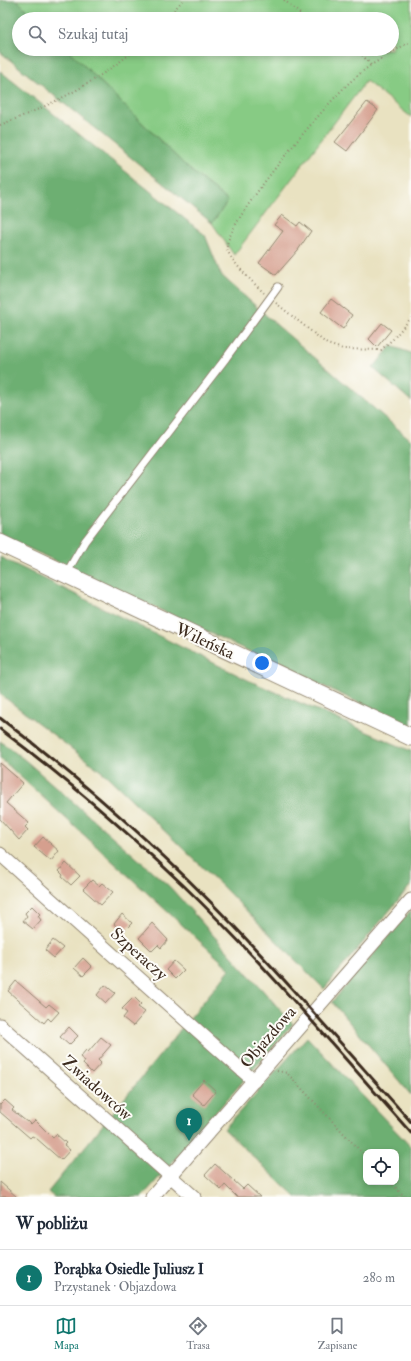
<!DOCTYPE html>
<html lang="pl">
<head>
<meta charset="utf-8">
<style>
	:root { --surface:#fff; --page:#f2f2f3; --text:#1f2937; --muted:#747a83; --line:#e0e1e3; --accent:#0f766e }
	body { margin:0; font-family:"IM FELL Double Pica",serif; background:var(--page); color:var(--text) }
	.controls { position:absolute; right:12px; bottom:12px; display:grid; overflow:hidden; border-radius:8px; box-shadow:0 2px 6px #0003 }
	.controls button { width:36px; height:36px; display:grid; place-items:center; padding:0; border:0; border-bottom:1px solid var(--line); background:var(--surface); color:var(--text); font:20px sans-serif }
	.you { position:absolute; left:262px; top:663px; width:14px; height:14px; margin:-10px; border:3px solid #fff; border-radius:50%; background:#1a73e8; box-shadow:0 0 0 6px #1a73e833 }
	.badge { display:grid; place-items:center; width:26px; height:26px; border-radius:50%; background:var(--accent); color:#fff; font-size:13px; font-weight:700 }
	.pin { position:absolute; translate:-50% -33px; filter:drop-shadow(0 1px 2px #0008) }
	.pin::after { content:''; position:absolute; top:21px; width:14px; height:12px; background:inherit; clip-path:polygon(0 0,100% 0,50% 100%) }
	.list { margin:0; padding:0; list-style:none }
	h2 { display:flex; justify-content:space-between; align-items:center; height:52px; margin:0; padding:0 16px; font-size:17px }
	h2 small { font-size:13px; font-weight:400; color:var(--muted) }
	.list li { display:grid; grid-template-columns:26px 1fr auto; gap:12px; align-items:center; box-sizing:border-box; height:56px; padding:0 16px; border-top:1px solid var(--line) }
	.list b { display:block; font-size:15px; white-space:nowrap }
	.list p { margin:0; font-size:13px; white-space:nowrap; color:var(--muted) }
	.list em { font-size:13px; font-style:normal; color:var(--muted) }
	.icon { flex:none; width:22px; height:22px; fill:none; stroke:currentColor; stroke-width:2; stroke-linecap:round; stroke-linejoin:round }
	.map { position:relative; flex:none; width:411px; height:1197px; overflow:hidden }
	.search { position:absolute; background:var(--surface); box-shadow:0 2px 6px #0003; left:12px; right:12px; top:12px; height:44px; display:flex; align-items:center; gap:10px; box-sizing:border-box; padding:0 14px; border-radius:22px; color:var(--muted); font-size:15px }
	.sheet { height:108px; background:var(--surface) }
	nav { display:flex; justify-content:space-around; align-items:center; box-sizing:border-box; height:56px; border-top:1px solid var(--line); background:var(--surface); font-size:11px; color:var(--muted) }
	nav a { display:grid; justify-items:center; gap:2px }
	nav .on { color:var(--accent) }
	.map>svg:first-child { display:block }
	.green { fill:#87cb84; stroke:#617a51 }
	.forest { fill:#6daf72; stroke:#546c48; fill-rule:evenodd }
	.building { fill:#d59f8e }
	.lines { fill:none; stroke-linecap:round; stroke-linejoin:round }
	.service-casing { stroke:#928670; stroke-width:9 }
	.minor-casing { stroke:#928670; stroke-width:15 }
	.tertiary-casing { stroke:#928670; stroke-width:19 }
	.path { stroke:#928670; stroke-width:2; stroke-dasharray:1 3; stroke-linecap:butt }
	.service { stroke:#fff; stroke-width:7 }
	.minor { stroke:#fff; stroke-width:13 }
	.tertiary { stroke:#fff; stroke-width:17 }
	.rail { stroke:#3b2a1e; stroke-width:3 }
	.labels { text-anchor:middle; dominant-baseline:central; stroke-width:4; stroke-linejoin:round; paint-order:stroke }
	.street-label { font-size:17px; fill:#3b2a1e; stroke:#fdfcf7 }
</style>
</head>
<body>
<div class="map">
<svg width="411" height="1197" viewBox="0 0 411 1197">
	<rect width="100%" height="100%" fill="#fdfcf7"/>
	<filter id="ink" filterUnits="userSpaceOnUse"><feTurbulence type="fractalNoise" baseFrequency=".025" numOctaves="2"/><feDisplacementMap in="SourceGraphic" scale="8" xChannelSelector="R" yChannelSelector="G"/><feConvolveMatrix kernelMatrix="1 2 1 2 8 2 1 2 1" color-interpolation-filters="sRGB"/></filter>
	<filter id="wash" filterUnits="userSpaceOnUse"><feTurbulence type="fractalNoise" baseFrequency=".012" numOctaves="4" result="noise"/><feDisplacementMap in="SourceGraphic" scale="16" xChannelSelector="R" yChannelSelector="G"/><feGaussianBlur stdDeviation="0.9" result="paint"/><feColorMatrix in="noise" values="0 0 0 0 0 0 0 0 0 0 0 0 0 0 0 0 0 1.4 0 .05"/><feComposite in="paint" operator="in"/></filter>
	<g filter="url(#wash)">
		<rect width="100%" height="100%" fill="#e9e2c1"/>
		<path class="green" d="M17 0H411V117L366 81 234 255 212 223 228 201 189 169 67 49H392V19H36Z"/>
		<g class="forest">
			<path d="M0 0H17L36 19H19V49H67L189 169 228 201 212 223 0 52Z"/>
			<path d="M0 71 205 235 221 275 279 327 411 440V727L0 535Z"/>
			<path d="M391 346 411 353V401L373 368Z"/>
			<path d="M0 557 250 681 411 751V885L324 989 221 885 106 775 0 694Z"/>
			<path d="M0 741 25 760 169 886 293 1024 142 1197H54L48 1192 230 969 0 758Z"/>
			<path d="M411 910V1095L332 1002Z"/>
			<path d="M307 1037 411 1147V1197H296L224 1129ZM366 1152H396V1182H366Z"/>
		</g>
		<g id="blocks">
			<g class="building">
				<path d="M367 102 378 110 347 151 335 142Z"/>
				<path d="M282 215 297 226 300 222 311 231 298 250 276 275 259 263 283 231 274 225Z"/>
				<path d="M331 299 352 315 343 329 321 312Z"/>
				<path d="M382 323 391 330 377 347 369 339Z"/>
				<path d="M0 763 23 783 6 803 29 823 25 827 28 830 19 840 0 819Z"/>
				<path d="M43 837 59 851 51 861 34 847Z"/>
				<path d="M66 863 80 876 71 885 62 877 63 875 59 871Z"/>
				<path d="M92 880 99 886 102 883 113 892 101 905 83 889Z"/>
				<path d="M32 906 40 914 38 916 41 920 33 929 23 921 27 916 25 913Z"/>
				<path d="M122 914 132 923 123 932 114 924Z"/>
				<path d="M152 923 168 940 161 948 158 945 152 951 139 938Z"/>
				<path d="M53 940 63 948 54 958 45 950Z"/>
				<path d="M83 958 92 967 83 976 74 968Z"/>
				<path d="M174 961 184 970 175 979 166 970Z"/>
				<path d="M16 981 46 1007 49 1004 59 1012 51 1021 48 1018 44 1023 8 991Z"/>
				<path d="M105 985 115 993 106 1003 97 995Z"/>
				<path d="M134 997 141 1004 138 1007 145 1012 133 1026 123 1018 127 1013 122 1009Z"/>
				<path d="M69 1027 78 1036 69 1045 60 1037Z"/>
				<path d="M101 1037 111 1045 98 1060 101 1063 92 1073 83 1064 85 1061 80 1057 86 1050 88 1052Z"/>
				<path d="M204 1080 216 1091 204 1105 192 1094Z"/>
				<path d="M5 1100 14 1108 12 1110 27 1122 28 1121 31 1124 35 1120 53 1138 56 1134 66 1143 64 1145 70 1150 61 1160 36 1138 32 1136 30 1138 0 1112V1105Z"/>
				<path d="M215 1164 243 1189 247 1185 260 1197H237L225 1185 221 1190 205 1175Z"/>
				<path d="M0 1182 17 1197H0Z"/>
			</g>
		</g>
	</g>
	<g filter="url(#ink)">
		<use href="#blocks" fill-opacity="0" stroke="#928670" stroke-width="1"/>
		<g class="lines">
			<defs>
				<path id="service" d="M66 574 85 541 226 358 278 287"/>
				<g id="minor">
					<path d="M0 854 254 1081"/>
					<path d="M0 1025 194 1197"/>
					<path d="M152 1197 411 900"/>
				</g>
				<path id="tertiary" d="M0 543 411 737"/>
			</defs>
			<use href="#service" class="service-casing"/>
			<use href="#minor" class="minor-casing"/>
			<use href="#tertiary" class="tertiary-casing"/>
			<g class="path">
				<path d="M284 0 306 19"/>
				<path d="M166 19 183 0"/>
				<path d="M357 49 371 65 411 41"/>
				<path d="M0 125C52 105 92 85 136 49"/>
				<path d="M264 293C255 284 226 258 227 246 229 218 326 104 350 82 357 76 364 70 371 65"/>
				<path d="M276 303 327 344 343 349 381 350 393 339 411 318"/>
				<path d="M277 1071 287 1073 366 1157"/>
				<path d="M390 1182 405 1197"/>
			</g>
			<use href="#service" class="service"/>
			<use href="#minor" class="minor"/>
			<use href="#tertiary" class="tertiary"/>
			<g class="rail">
				<path d="M0 718C83 781 161 850 233 925 294 989 352 1056 411 1122"/>
				<path d="M0 729C63 776 124 829 182 884 263 962 336 1049 411 1133"/>
			</g>
		</g>
	</g>
	<g class="labels">
		<g class="street-label">
			<text transform="translate(205 641) rotate(25)">Wileńska</text>
			<text transform="translate(139 954) rotate(42)">Szperaczy</text>
			<text transform="translate(268 1037) rotate(-49)">Objazdowa</text>
			<text transform="translate(97 1088) rotate(42)">Zwiadowców</text>
		</g>
	</g>
</svg>
<div class="controls">
<button><svg class="icon" aria-label="locate" viewBox="0 0 24 24"><circle cx="12" cy="12" r="6"/><path d="M12 2v4M12 18v4M2 12h4M18 12h4"/></svg></button>
</div>
<div class="you"></div>
<div class="pin badge" style="left:189px;top:1141px">1</div>
<div class="search"><svg class="icon" aria-label="search" viewBox="0 0 24 24"><circle cx="10" cy="10" r="6"/><path d="M15 15l6 6"/></svg>Szukaj tutaj</div>
</div>
<section class="sheet">
<h2>W pobliżu<small></small></h2>
<ul class="list">
<li><span class="badge">1</span><div><b>Porąbka Osiedle Juliusz I</b><p>Przystanek · Objazdowa</p></div><em>280 m</em></li>
</ul>
</section>
<nav>
<a class="on"><svg class="icon" aria-label="map" viewBox="0 0 24 24"><path d="M3 6l6-2 6 2 6-2v14l-6 2-6-2-6 2zM9 4v14M15 6v14"/></svg>Mapa</a>
<a><svg class="icon" aria-label="directions" viewBox="0 0 24 24"><path d="M12 3l9 9-9 9-9-9zM9 14v-3h6M13 9l2 2-2 2"/></svg>Trasa</a>
<a><svg class="icon" aria-label="saved" viewBox="0 0 24 24"><path d="M7 4h10v16l-5-4-5 4z"/></svg>Zapisane</a>
</nav>
</body>
</html>
